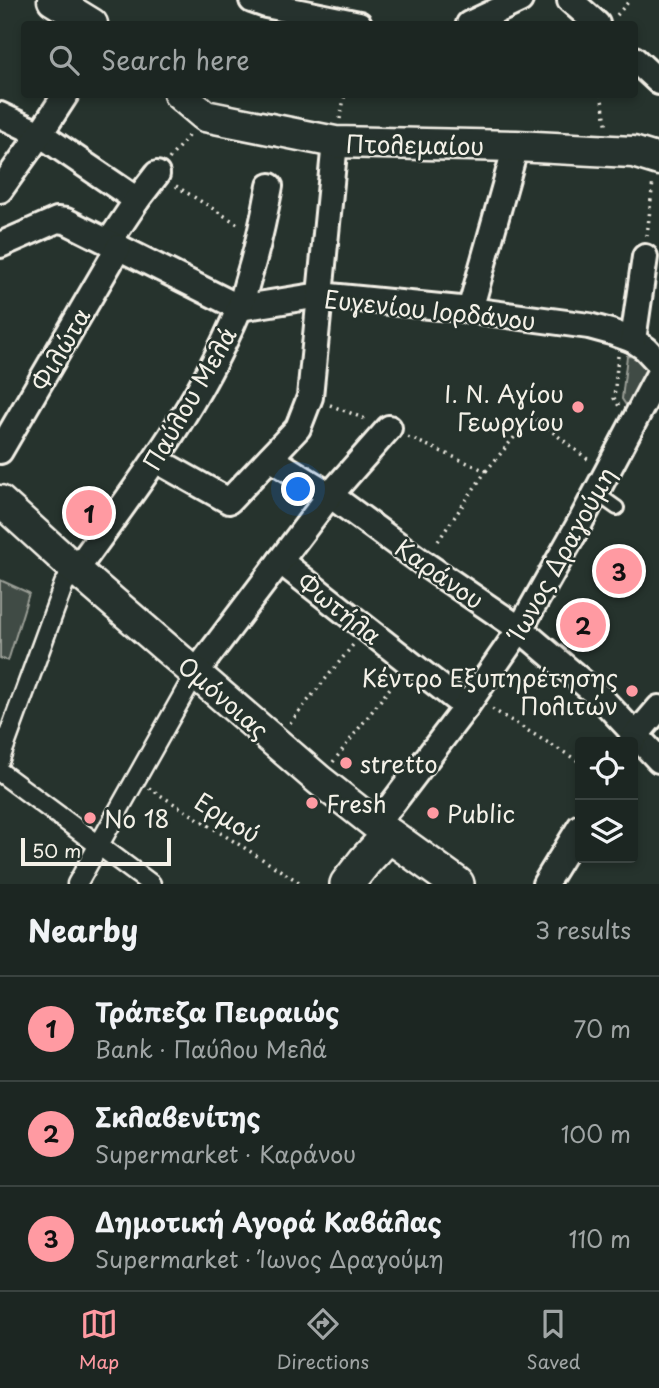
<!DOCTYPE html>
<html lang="en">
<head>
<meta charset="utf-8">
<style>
	:root { --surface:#1c2622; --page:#29322f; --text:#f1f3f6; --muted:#a0a5a5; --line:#3a4340; --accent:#ff9aa2 }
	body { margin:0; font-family:"Playpen Sans",sans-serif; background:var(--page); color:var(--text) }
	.controls { position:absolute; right:21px; bottom:21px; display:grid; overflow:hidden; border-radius:7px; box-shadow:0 4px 10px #0003 }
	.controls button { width:63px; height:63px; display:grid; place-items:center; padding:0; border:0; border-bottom:2px solid var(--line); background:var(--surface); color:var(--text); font:35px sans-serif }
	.scale { position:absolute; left:21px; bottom:18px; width:150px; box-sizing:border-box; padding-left:7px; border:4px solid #f4f1e8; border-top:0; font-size:19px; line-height:24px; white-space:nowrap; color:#f4f1e8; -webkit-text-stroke:5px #26332d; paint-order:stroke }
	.you { position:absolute; left:299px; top:490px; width:24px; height:24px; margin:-18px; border:5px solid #fff; border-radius:50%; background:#1a73e8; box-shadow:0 0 0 10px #1a73e833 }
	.badge { display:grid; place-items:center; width:46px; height:46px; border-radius:50%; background:var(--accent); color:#111; font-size:23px; font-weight:700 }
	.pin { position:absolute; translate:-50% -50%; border:4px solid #fff; box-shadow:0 2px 7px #0006 }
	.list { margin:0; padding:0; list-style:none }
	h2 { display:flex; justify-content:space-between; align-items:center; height:91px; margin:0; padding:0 28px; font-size:30px }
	h2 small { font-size:23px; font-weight:400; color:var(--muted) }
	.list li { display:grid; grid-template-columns:46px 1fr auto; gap:21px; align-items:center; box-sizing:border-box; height:105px; padding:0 28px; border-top:2px solid var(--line) }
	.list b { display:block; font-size:26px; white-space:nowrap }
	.list p { margin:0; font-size:23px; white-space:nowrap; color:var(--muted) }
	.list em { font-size:23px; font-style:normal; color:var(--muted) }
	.icon { flex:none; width:38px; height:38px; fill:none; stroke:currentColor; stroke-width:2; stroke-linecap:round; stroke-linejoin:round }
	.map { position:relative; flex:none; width:659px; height:884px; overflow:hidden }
	.search { position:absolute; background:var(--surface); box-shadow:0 4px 10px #0003; left:21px; right:21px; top:21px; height:77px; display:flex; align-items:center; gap:18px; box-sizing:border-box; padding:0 24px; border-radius:7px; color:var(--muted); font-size:26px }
	.sheet { height:406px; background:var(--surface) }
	nav { display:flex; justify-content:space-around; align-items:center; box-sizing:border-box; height:98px; border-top:2px solid var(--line); background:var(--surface); font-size:19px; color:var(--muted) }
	nav a { display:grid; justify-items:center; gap:4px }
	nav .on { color:var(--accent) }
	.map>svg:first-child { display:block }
	.green { fill:#414b45; stroke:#9a9e96; stroke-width:2 }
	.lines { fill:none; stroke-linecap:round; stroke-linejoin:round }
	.service-casing { stroke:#f4f1e8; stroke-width:18 }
	.pedestrian-casing { stroke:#f4f1e8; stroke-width:23 }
	.minor-casing { stroke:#f4f1e8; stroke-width:30 }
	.tertiary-casing { stroke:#f4f1e8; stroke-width:35 }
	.secondary-casing { stroke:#f4f1e8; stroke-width:38 }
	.path { stroke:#f4f1e8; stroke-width:3.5; stroke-dasharray:2 5; stroke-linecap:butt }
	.service { stroke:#26332d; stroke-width:12 }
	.pedestrian { stroke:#26332d; stroke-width:18 }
	.minor { stroke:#26332d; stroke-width:24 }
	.tertiary { stroke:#26332d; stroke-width:30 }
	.secondary { stroke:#26332d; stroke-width:33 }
	.poi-dot { fill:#ff9aa2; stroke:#26332d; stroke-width:2.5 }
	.labels { text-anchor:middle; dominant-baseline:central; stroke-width:5; stroke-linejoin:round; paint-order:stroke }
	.street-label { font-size:24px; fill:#f4f1e8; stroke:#26332d }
	.poi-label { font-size:24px; fill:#f4f1e8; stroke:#26332d; text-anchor:start }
</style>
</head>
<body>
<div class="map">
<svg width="659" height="884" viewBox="0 0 659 884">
	<rect width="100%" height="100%" fill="#26332d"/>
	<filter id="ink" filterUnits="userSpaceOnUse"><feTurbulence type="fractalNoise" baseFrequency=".0143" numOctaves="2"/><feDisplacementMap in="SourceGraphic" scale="14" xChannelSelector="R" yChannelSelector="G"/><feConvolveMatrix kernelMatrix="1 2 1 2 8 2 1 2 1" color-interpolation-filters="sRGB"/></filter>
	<g filter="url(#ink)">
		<g class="green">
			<path d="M627 356 639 357 648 369 628 408 622 399Z"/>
			<path d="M0 580 29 593 8 661 0 658Z"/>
		</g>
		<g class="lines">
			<defs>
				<path id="service" d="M596 493 617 508"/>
				<g id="pedestrian">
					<path d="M0 759 64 584 76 570"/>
					<path d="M0 772 151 884"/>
					<path d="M77 884 196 672"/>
				</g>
				<g id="minor">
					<path d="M252 0 266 5 359 24"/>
					<path d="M570 0 597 24"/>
					<path d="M469 24 520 0"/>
					<path d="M634 59 659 82"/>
					<path d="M0 115 40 134 137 200"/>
					<path d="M0 190 40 134 66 94"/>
					<path d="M109 242 137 200 157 174"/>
					<path d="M0 245 57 220 66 221 240 308 320 295 470 310 589 326 611 332 633 340 646 349 659 363"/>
					<path d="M470 310 516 146"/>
					<path d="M633 340 645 257"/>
					<path d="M0 451 119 247"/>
					<path d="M270 458 330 495 423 563 520 629 600 697 659 760"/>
					<path d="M156 460 229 501 298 428 310 397 335 142"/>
					<path d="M280 561 466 707"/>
					<path d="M76 570C137 487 199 405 239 309 243 299 245 289 248 279 258 247 264 218 270 186"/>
					<path d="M196 672 330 495 389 428"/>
					<path d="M631 742 635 736 659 708"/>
					<path d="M375 824 393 803 466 707 520 629 581 521 659 374"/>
					<path d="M545 884 580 827"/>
				</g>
				<g id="tertiary">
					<path d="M53 0 92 24"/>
					<path d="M179 94 205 116 335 142 516 146 612 151 633 152 659 160"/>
					<path d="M0 501 76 570 319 780 389 835"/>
				</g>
				<path id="secondary" d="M347 884 365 861 389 835 457 884"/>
			</defs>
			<use href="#service" class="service-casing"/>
			<use href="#pedestrian" class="pedestrian-casing"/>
			<use href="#minor" class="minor-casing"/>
			<use href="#tertiary" class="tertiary-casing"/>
			<use href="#secondary" class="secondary-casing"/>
			<g class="path">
				<path d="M617 15 630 0"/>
				<path d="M601 94 607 128"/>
				<path d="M340 119 345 94"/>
				<path d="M169 159 189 135"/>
				<path d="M176 186 241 226"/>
				<path d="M647 236 653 181"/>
				<path d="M618 356 614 398 619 406"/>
				<path d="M330 405 368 420"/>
				<path d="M408 437 486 471 436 544"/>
				<path d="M486 471 532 416 590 461"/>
				<path d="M492 709 580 762"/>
				<path d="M290 723 353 645"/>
				<path d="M333 762 397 679"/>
				<path d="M149 788 302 884"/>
			</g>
			<use href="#service" class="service"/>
			<use href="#pedestrian" class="pedestrian"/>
			<use href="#minor" class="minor"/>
			<use href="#tertiary" class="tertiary"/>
			<use href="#secondary" class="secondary"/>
		</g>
	</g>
	<g class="poi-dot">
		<circle cx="578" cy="407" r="7"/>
		<circle cx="632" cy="691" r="7"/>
		<circle cx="346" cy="763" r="7"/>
		<circle cx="312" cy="803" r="7"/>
		<circle cx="433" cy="813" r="7"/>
		<circle cx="90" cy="818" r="7"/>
	</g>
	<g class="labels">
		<g class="street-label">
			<text transform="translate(415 144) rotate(1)">Πτολεμαίου</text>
			<text transform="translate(430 309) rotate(6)">Ευγενίου Ιορδάνου</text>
			<text transform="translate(60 349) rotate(-60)">Φιλώτα</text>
			<text transform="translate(189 398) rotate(-60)">Παύλου Μελά</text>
			<text transform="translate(561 553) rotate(-61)">Ίωνος Δραγούμη</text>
			<text transform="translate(440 573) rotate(35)">Καράνου</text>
			<text transform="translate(340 608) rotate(38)">Φωτήλα</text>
			<text transform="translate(224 697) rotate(41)">Ομόνοιας</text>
			<text transform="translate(228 817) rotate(32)">Ερμού</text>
		</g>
		<g class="poi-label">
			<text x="564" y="393" text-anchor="end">Ι. Ν. Αγίου<tspan x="564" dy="28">Γεωργίου</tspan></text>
			<text x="618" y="677" text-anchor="end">Κέντρο Εξυπηρέτησης<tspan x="618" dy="28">Πολιτών</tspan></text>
			<text x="360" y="763">stretto</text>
			<text x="326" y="803">Fresh</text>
			<text x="447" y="813">Public</text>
			<text x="104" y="818">No 18</text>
		</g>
	</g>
</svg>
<div class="controls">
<button><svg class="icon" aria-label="locate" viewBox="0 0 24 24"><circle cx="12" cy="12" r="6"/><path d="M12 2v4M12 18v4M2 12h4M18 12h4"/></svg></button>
<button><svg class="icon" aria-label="layers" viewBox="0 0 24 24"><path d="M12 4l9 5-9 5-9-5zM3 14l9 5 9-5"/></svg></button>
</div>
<div class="scale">50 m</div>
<div class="you"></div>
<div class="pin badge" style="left:89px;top:513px">1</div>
<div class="pin badge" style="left:583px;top:625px">2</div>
<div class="pin badge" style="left:619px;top:571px">3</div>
<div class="search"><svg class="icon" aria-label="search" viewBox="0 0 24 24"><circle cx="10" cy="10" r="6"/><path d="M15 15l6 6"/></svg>Search here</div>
</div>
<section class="sheet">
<h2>Nearby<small>3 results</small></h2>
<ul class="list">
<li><span class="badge">1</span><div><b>Τράπεζα Πειραιώς</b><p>Bank · Παύλου Μελά</p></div><em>70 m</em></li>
<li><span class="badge">2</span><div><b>Σκλαβενίτης</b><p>Supermarket · Καράνου</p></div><em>100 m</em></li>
<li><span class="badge">3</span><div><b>Δημοτική Αγορά Καβάλας</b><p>Supermarket · Ίωνος Δραγούμη</p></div><em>110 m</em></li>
</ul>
</section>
<nav>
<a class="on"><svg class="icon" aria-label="map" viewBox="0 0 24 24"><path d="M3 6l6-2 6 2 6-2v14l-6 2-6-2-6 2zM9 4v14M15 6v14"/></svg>Map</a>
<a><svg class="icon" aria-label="directions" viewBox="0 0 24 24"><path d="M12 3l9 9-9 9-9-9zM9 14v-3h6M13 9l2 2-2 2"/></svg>Directions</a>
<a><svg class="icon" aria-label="saved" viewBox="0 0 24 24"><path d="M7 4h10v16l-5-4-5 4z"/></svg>Saved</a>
</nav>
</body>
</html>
